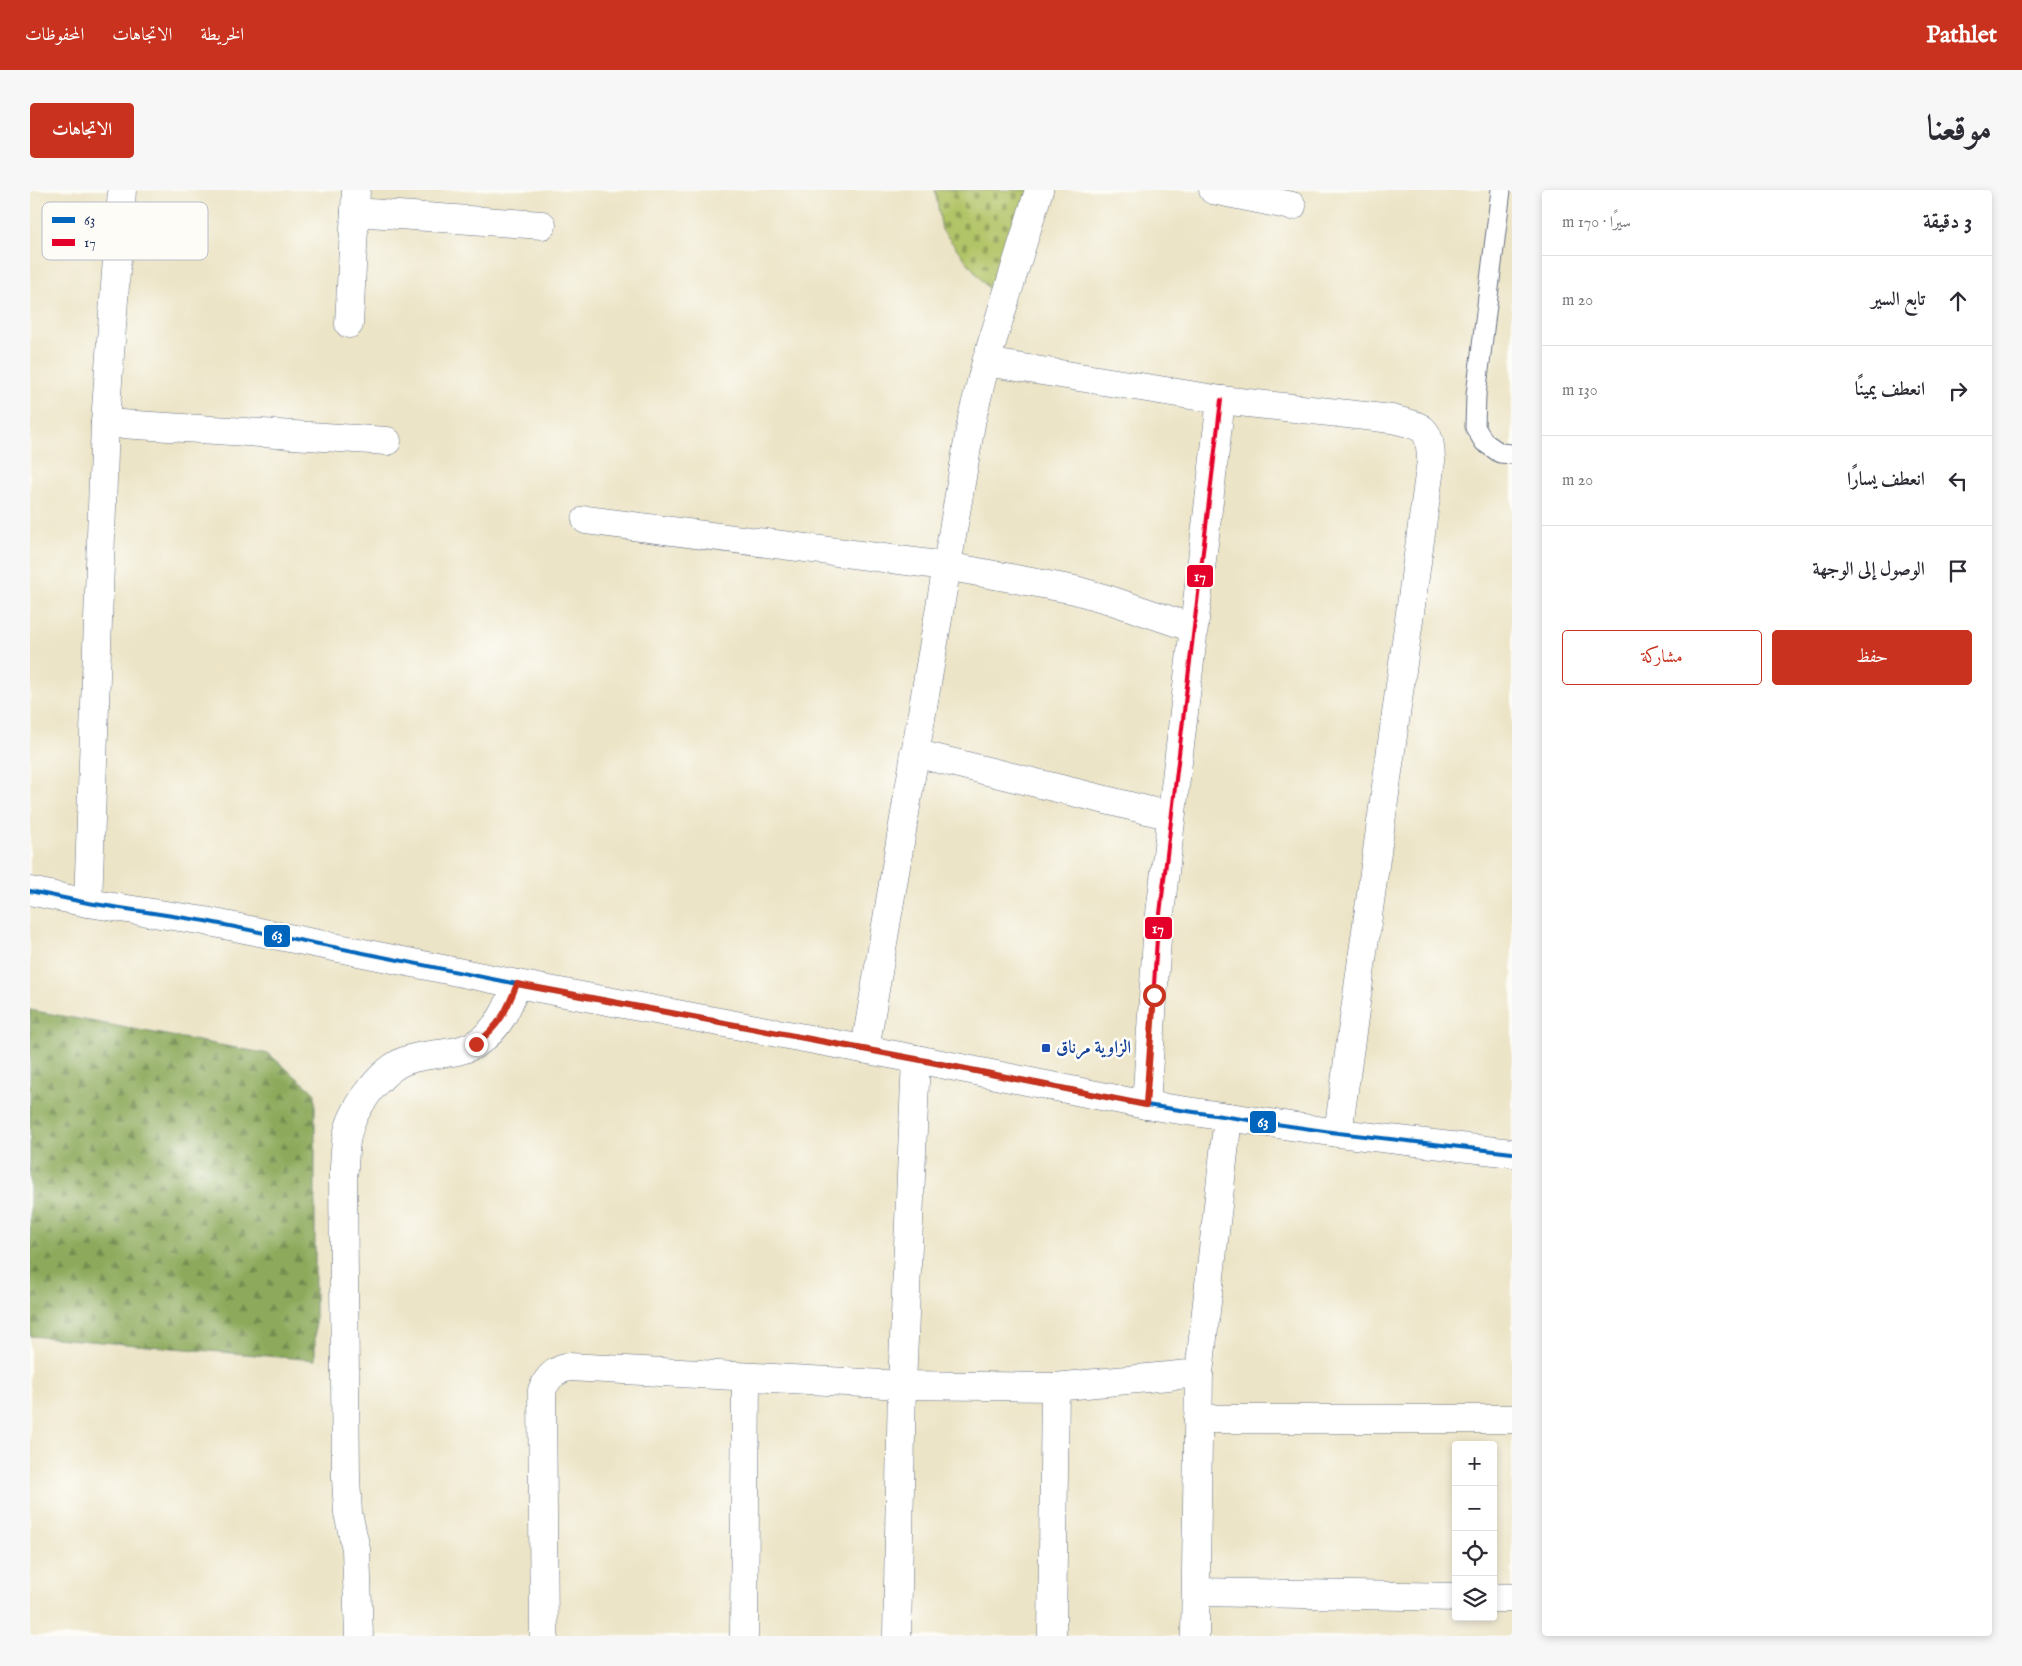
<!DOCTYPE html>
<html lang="ar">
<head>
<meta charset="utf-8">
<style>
	:root { --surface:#fff; --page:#f7f7f7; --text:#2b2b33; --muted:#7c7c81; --line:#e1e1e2; --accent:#c8321e }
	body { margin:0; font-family:"IM FELL English",Amiri,serif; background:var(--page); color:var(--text); direction:rtl }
	.controls { position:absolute; right:15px; bottom:15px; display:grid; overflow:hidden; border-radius:5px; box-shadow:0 2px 8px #0003 }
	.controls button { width:45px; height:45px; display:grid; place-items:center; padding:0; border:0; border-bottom:1px solid var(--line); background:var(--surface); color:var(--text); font:25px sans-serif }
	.stop { position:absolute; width:15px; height:15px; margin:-11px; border:4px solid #c8321e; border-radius:50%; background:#fff }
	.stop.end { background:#c8321e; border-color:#fff; box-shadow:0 1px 5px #0008 }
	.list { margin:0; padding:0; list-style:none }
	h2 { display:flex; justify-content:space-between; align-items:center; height:65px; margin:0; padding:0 20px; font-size:21px }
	h2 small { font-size:16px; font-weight:400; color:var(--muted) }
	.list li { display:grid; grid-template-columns:32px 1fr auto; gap:15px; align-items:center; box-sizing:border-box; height:90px; padding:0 20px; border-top:1px solid var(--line) }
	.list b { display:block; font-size:19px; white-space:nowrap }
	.list em { font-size:16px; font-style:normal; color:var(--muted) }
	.actions { display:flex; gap:10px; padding:15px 20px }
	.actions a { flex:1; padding:11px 0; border:1px solid var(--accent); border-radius:5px; text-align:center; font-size:18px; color:var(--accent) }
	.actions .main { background:var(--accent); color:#fff }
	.icon { flex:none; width:28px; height:28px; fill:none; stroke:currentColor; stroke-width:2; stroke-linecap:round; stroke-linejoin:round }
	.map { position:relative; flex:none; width:1482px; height:1446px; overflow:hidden; direction:ltr; border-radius:5px }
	header { display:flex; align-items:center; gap:30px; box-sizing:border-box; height:70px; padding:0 25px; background:var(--accent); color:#fff }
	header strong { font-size:24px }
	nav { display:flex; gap:28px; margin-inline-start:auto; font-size:18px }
	.intro { display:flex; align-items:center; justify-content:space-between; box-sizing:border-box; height:120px; padding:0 30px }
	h1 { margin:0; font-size:35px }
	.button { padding:12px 22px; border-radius:5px; background:var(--accent); color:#fff; font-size:18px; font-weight:700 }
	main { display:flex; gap:30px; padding:0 30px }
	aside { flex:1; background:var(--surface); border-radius:5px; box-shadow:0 2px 8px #0003 }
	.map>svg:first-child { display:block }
	.forest { fill:url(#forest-firs); stroke:#546c5d }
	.cemetery { fill:url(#cemetery-stones); stroke:#667a62 }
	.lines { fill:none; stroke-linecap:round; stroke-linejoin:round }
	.service-casing { stroke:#646e82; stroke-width:21 }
	.minor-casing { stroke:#646e82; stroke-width:29 }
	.secondary-casing { stroke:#646e82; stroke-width:29 }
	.service { stroke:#fff; stroke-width:19 }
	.minor { stroke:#fff; stroke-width:28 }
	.secondary { stroke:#fff; stroke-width:28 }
	.bus-1-casing { stroke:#fdfcf7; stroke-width:8 }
	.bus-2-casing { stroke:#fdfcf7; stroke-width:8 }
	.bus-1 { stroke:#0065bd; stroke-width:4 }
	.bus-2 { stroke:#e4002b; stroke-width:4 }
	.route { stroke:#c8321e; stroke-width:6 }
	.transit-dot { fill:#1a4fb4; stroke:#fdfcf7; stroke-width:2 }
	.labels { text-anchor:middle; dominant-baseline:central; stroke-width:5; stroke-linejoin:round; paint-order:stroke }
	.transit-label { font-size:18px; font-weight:bold; fill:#164399; stroke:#fdfcf7; text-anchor:start }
	.key { fill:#fdfcf7; stroke:#b9bec9; stroke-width:1 }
	.key-label { font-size:14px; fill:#1b2f5e }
	.line-badge { stroke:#fdfcf7; stroke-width:2 }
	.badge-label { font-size:14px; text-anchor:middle; font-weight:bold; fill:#fff }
</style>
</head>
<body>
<header>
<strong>Pathlet</strong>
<nav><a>الخريطة</a><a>الاتجاهات</a><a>المحفوظات</a></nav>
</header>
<div class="intro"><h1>موقعنا</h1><a class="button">الاتجاهات</a></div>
<main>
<aside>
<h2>3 دقيقة<small>سيرًا · 170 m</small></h2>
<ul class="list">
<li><svg class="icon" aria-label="ahead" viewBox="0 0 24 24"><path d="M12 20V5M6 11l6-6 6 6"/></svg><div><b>تابع السير</b></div><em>20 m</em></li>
<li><svg class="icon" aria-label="right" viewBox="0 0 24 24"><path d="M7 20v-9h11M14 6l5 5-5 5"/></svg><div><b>انعطف يمينًا</b></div><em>130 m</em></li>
<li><svg class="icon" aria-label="left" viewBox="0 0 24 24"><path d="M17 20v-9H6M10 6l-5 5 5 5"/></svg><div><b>انعطف يسارًا</b></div><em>20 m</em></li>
<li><svg class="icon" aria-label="arrive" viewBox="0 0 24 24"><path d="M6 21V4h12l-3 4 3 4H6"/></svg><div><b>الوصول إلى الوجهة</b></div></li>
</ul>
<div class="actions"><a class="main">حفظ</a><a>مشاركة</a></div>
</aside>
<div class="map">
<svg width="1482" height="1446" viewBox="0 0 1482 1446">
	<defs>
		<pattern id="forest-firs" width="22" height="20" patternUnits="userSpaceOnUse" patternTransform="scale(1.25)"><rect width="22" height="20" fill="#8daa5c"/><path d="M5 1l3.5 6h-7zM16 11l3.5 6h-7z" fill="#728b4f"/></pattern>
		<pattern id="cemetery-stones" width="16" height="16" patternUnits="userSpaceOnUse" patternTransform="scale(1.25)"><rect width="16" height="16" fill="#b2c467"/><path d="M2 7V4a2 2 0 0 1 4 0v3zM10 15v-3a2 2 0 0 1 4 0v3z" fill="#90a058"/></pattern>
	</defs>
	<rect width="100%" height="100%" fill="#fdfcf7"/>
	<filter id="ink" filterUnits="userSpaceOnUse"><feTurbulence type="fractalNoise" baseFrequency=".02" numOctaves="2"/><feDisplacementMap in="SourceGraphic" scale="10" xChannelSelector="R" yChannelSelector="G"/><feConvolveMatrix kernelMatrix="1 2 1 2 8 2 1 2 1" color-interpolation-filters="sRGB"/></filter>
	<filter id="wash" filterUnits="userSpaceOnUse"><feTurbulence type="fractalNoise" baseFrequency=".0096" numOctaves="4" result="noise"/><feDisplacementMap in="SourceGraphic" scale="20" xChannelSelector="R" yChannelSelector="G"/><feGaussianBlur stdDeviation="1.12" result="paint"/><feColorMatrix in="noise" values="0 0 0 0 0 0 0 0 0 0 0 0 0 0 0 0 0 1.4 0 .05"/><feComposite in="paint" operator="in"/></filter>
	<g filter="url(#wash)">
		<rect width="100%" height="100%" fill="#ece4c6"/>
		<path class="forest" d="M0 820 239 864 285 903V1170L0 1146Z"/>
		<path class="cemetery" d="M905 0H1000L969 112 912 40Z"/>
	</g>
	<g filter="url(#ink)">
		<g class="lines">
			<defs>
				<path id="service" d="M1471 0 1446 205 1445 237 1454 252 1470 263 1482 264"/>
				<g id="minor">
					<path d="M1183 0 1262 16"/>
					<path d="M325 22 512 35"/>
					<path d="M319 134 326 0"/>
					<path d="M956 172 1191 210 1362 229C1394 237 1400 236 1401 271L1308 943"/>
					<path d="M75 233 357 251"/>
					<path d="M556 330 916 376 1045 400 1080 410 1163 438"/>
					<path d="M884 563 1141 626"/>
					<path d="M58 713 75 233 92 0"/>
					<path d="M835 859 942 228 956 172 1009 0"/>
					<path d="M1116 915 1127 749 1191 210"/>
					<path d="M1168 1229H1482"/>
					<path d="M1166 1402 1426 1407"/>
					<path d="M1463 1408H1482"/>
					<path d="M329 1446 326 1359 318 1323 316 1288 313 987C315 974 314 959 317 946 322 919 351 879 377 870 399 862 427 866 447 853 469 839 478 817 487 794"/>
					<path d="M514 1446 512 1200C518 1187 525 1180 539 1177L872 1195 1025 1197 1169 1183"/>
					<path d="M714 1446 716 1187"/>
					<path d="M867 1446 872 1195 886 869"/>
					<path d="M1022 1446 1025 1197"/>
					<path d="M1165 1446 1169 1183 1198 927"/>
				</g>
				<path id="secondary" d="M0 701 58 713 175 731 487 794 886 869 1116 915 1308 943 1482 963"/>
			</defs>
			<use href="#service" class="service-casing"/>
			<use href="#minor" class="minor-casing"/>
			<use href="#secondary" class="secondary-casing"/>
			<use href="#service" class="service"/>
			<use href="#minor" class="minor"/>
			<use href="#secondary" class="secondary"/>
			<defs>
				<path id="bus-1" d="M0 701 58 713 175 731 487 794 886 869 1116 915 1308 943 1482 963"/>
				<path id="bus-2" d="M1116 915 1127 749 1191 210"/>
			</defs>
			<use href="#bus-1" class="bus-1-casing"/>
			<use href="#bus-2" class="bus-2-casing"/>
			<use href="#bus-1" class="bus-1"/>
			<use href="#bus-2" class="bus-2"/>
		</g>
	</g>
	<g class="lines" filter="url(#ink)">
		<path class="route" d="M446 854C470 835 476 822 487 794L886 869 1116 915 1124 805"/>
	</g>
	<rect class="transit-dot" x="1011" y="853" width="10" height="10" rx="2.5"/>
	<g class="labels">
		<g class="transit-label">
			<text x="1026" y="858">الزاوية مرناق</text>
		</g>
	</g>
	<rect x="12" y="12" width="166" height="58" rx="8" class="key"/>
	<rect x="22" y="27" width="23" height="6" fill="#0065bd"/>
	<rect x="22" y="49" width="23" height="7" fill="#e4002b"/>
	<g class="key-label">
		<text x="54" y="35">63</text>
		<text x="54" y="57">17</text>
	</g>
	<g class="line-badge">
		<rect x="1156" y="374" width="28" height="24" rx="5" fill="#e4002b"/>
		<rect x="1114" y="726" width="29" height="24" rx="5" fill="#e4002b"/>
		<rect x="233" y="734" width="28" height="24" rx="5" fill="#0065bd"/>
		<rect x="1219" y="920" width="28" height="24" rx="5" fill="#0065bd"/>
	</g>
	<g class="badge-label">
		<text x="1170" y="391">17</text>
		<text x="1128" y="743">17</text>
		<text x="247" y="750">63</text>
		<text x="1233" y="937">63</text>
	</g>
</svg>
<div class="controls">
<button>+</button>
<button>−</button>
<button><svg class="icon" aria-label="locate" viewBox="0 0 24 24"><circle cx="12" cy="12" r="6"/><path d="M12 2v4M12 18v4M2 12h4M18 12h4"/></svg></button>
<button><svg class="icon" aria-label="layers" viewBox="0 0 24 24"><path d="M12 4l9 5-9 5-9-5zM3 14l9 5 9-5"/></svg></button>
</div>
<div class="stop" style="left:1124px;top:805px"></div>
<div class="stop end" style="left:446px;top:854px"></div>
</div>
</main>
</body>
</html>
